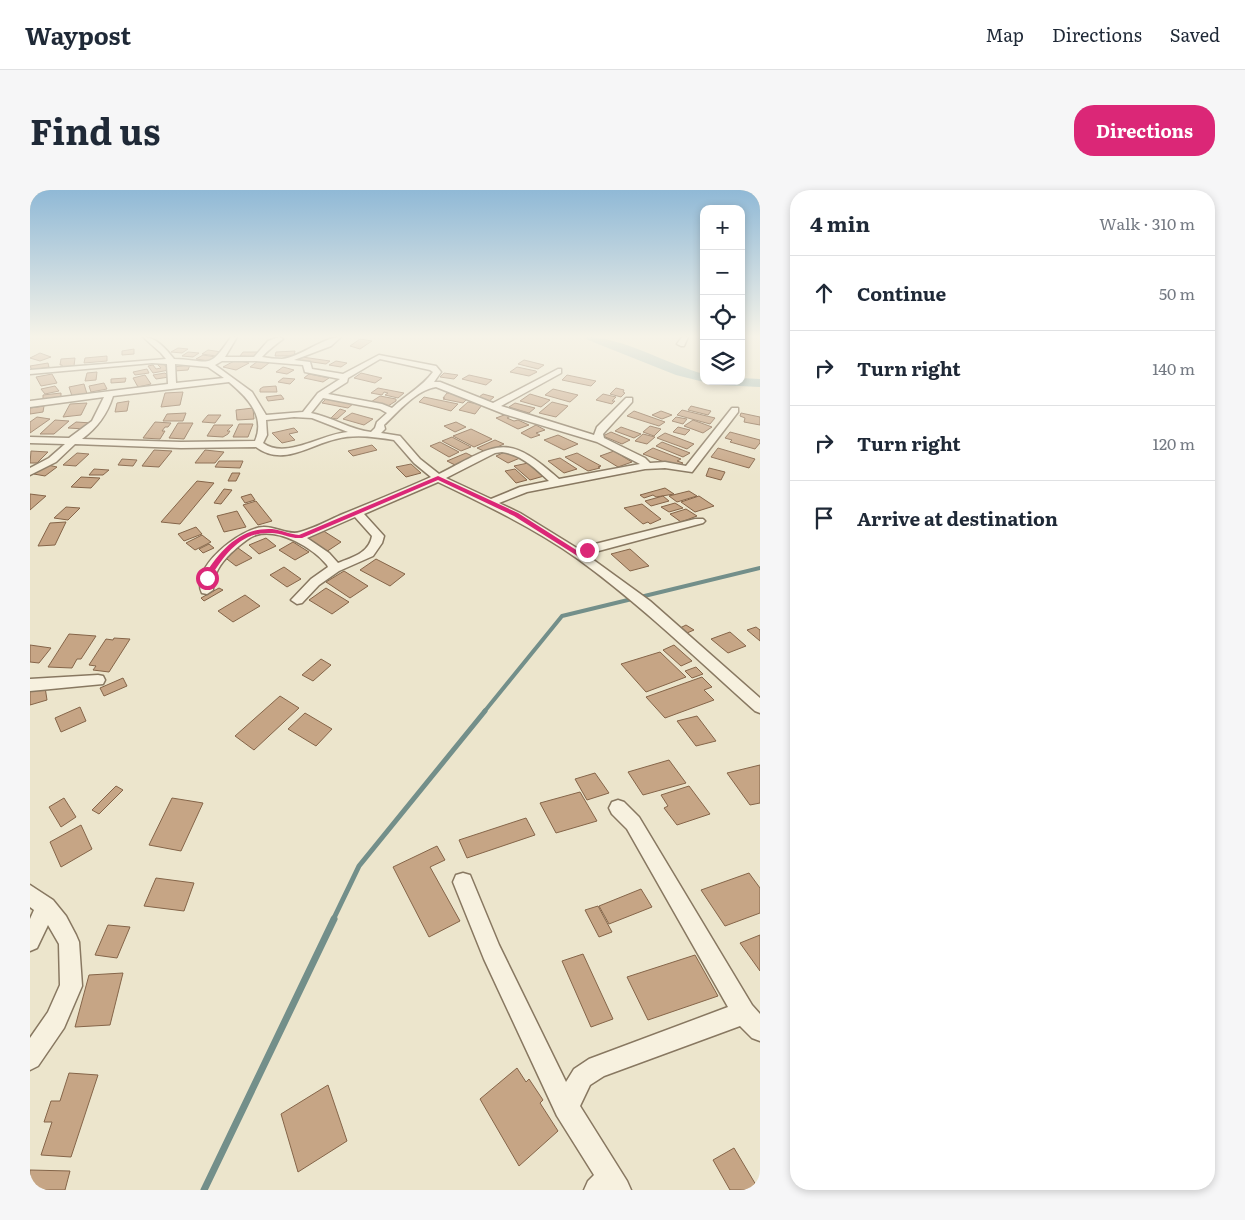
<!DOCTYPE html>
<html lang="en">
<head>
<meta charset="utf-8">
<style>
	:root { --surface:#fff; --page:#f6f6f7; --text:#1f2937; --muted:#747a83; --line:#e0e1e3; --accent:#db2777 }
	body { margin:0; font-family:Literata,serif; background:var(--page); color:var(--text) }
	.controls { position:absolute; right:15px; top:15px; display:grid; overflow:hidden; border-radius:10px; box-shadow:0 2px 8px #0003 }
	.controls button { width:45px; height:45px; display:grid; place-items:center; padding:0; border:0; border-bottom:1px solid var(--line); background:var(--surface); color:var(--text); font:25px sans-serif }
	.stop { position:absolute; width:15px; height:15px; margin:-11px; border:4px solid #db2777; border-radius:50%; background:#fff }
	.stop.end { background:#db2777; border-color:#fff; box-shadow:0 1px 5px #0008 }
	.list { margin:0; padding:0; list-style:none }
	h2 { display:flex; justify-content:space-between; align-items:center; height:65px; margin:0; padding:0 20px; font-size:21px }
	h2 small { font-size:16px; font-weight:400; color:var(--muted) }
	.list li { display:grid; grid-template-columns:32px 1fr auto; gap:15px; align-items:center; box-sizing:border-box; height:75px; padding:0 20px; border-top:1px solid var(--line) }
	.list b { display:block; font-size:19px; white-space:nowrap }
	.list em { font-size:16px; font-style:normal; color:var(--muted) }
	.icon { flex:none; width:28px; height:28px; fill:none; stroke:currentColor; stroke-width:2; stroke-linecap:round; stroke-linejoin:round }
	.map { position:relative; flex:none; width:730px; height:1000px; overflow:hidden; border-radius:20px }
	header { display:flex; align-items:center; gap:30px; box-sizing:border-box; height:70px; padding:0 25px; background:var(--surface); border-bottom:1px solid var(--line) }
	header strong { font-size:24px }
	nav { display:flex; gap:28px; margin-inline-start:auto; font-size:18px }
	.intro { display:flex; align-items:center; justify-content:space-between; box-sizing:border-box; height:120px; padding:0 30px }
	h1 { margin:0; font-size:35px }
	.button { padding:12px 22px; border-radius:20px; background:var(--accent); color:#fff; font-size:18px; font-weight:700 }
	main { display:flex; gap:30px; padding:0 30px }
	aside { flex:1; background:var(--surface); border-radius:20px; box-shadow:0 2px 8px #0003 }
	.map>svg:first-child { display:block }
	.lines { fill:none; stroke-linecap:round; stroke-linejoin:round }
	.stream-far2 { stroke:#738f8a; stroke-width:4 }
	.stream-far1 { stroke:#738f8a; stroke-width:5 }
	.stream { stroke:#738f8a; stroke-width:7 }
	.river { fill:#acc1bc; fill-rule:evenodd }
	.building { fill:#c6a585; stroke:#856549 }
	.minor-casing { stroke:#887861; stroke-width:3 }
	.minor { fill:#f7f1df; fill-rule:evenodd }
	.route { fill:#db2777 }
</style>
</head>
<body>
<header>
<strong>Waypost</strong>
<nav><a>Map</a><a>Directions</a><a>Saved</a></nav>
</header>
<div class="intro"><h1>Find us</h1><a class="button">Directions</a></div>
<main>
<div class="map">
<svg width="730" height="1000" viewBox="0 0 730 1000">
	<rect width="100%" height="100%" fill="#ece5cc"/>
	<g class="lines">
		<path class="stream-far2" d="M454 522 532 426 730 378"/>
		<path class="stream-far1" d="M303 730 329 676 455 521"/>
		<path class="stream" d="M174 1000 304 729"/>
		<g class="river">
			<path d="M556 147C593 147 636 174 674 184V191H678L674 192 646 185 558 150Z"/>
			<path d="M711 188 730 189V197L688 195 681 191H711Z"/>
		</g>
	</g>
	<g class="building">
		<path d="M330 149 342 151 330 159 320 156Z"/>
		<path d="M148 158 158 159 152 163 141 162Z"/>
		<path d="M104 159V164L92 165V161Z"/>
		<path d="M178 160 192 162 186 166 172 164Z"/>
		<path d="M265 161 264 166H245L246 162Z"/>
		<path d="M158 162 169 163 163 167 152 166Z"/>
		<path d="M213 162H228L225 167 210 166Z"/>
		<path d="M10 163 21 167 10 171 0 168Z"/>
		<path d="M173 165 186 167 179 171 166 169Z"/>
		<path d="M77 166V171L54 173 55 168Z"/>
		<path d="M272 167 300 171 296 174 268 170Z"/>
		<path d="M45 168 44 176 32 177V175H30L31 169Z"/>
		<path d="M206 170 219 173 206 180 193 177Z"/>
		<path d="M494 170 514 175 508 179 488 174Z"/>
		<path d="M228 171 239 173 231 179 220 177Z"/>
		<path d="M306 171 317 173 311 177 299 175Z"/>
		<path d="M18 173 19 177 2 180 0 176Z"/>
		<path d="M133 173 139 180 123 183 118 176 123 175 126 179 131 178 127 174Z"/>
		<path d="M160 175 158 180 144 181 143 177Z"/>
		<path d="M253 177 264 180 257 184 246 182Z"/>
		<path d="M487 177 506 181 507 182 499 186 480 182Z"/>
		<path d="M117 179 119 183 105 185 103 182Z"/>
		<path d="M67 182 66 190 55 191 57 183Z"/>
		<path d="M135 183 139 187 126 189 123 185Z"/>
		<path d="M331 183 352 188 345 193 324 188Z"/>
		<path d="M414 183 428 185 424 189 410 187Z"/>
		<path d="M22 184 27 193 11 196 6 187Z"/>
		<path d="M279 184 299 188 293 192 274 188Z"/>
		<path d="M115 185 121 194 108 197 103 188Z"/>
		<path d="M439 185 462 190 456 195 432 189Z"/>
		<path d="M537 185 566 191 561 196 532 190Z"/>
		<path d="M96 188 95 192 81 193V189Z"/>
		<path d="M253 188 265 189 260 194 248 192Z"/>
		<path d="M74 193 77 199 61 202 59 196Z"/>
		<path d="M54 194 57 204 42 206 39 197Z"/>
		<path d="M25 196 29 201 15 204 11 199Z"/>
		<path d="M246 196 247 202H230V199L233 197Z"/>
		<path d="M348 198 374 203 368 208 355 205 358 203 354 202 352 205 341 203Z"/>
		<path d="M586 198 594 200 593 202 595 203 591 207 580 204Z"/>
		<path d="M523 199 548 205 540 212 515 205Z"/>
		<path d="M153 202 150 215 131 217 135 203Z"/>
		<path d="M31 203V207L13 210V205Z"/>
		<path d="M417 203 439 207 433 213 413 209 415 208H413Z"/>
		<path d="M453 204 464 207 457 213 445 210Z"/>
		<path d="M500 204 520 210 511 217 490 211Z"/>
		<path d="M573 204 586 207 582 211H585L582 214 566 210Z"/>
		<path d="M251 205 254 209 238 211 236 207Z"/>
		<path d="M350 206 366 209V211L358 216 341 212Z"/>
		<path d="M298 207 324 213 318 218 292 213Z"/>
		<path d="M394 207 428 214 421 221 389 212Z"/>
		<path d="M99 211 97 221 85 222 87 213Z"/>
		<path d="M438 212 452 215 445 224 429 220Z"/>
		<path d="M522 212 538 216 526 227 509 223Z"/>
		<path d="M57 213 51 225 33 227 40 214Z"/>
		<path d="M485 213 505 218 499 223 479 217Z"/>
		<path d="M14 216 13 222 0 224V218Z"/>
		<path d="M661 216 681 221 678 225 658 220Z"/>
		<path d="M223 218 224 229 207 230 206 220Z"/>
		<path d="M310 219 316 221 307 229 301 228Z"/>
		<path d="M652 220 685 228 680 234 647 225Z"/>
		<path d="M604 221 635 232 629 236 597 226Z"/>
		<path d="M631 221 642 225 632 229 622 225Z"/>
		<path d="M156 223 153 231H133L137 224Z"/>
		<path d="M322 223 343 229 334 235 313 229Z"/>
		<path d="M711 223 730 227V235L714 232 715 228 710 226Z"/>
		<path d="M477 224 481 226 477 228 484 231 488 230 499 235 488 239 466 228Z"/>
		<path d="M178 225H191L185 233 172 232Z"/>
		<path d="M7 227 20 229 0 243V232Z"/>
		<path d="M646 227 657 229 653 234 642 231Z"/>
		<path d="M25 230 39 231 24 244H10Z"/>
		<path d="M663 230 682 237 673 243 654 236Z"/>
		<path d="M46 232 62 233 55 239 38 238Z"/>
		<path d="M125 232 141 233 138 237H135L132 241H135L130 249 113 248Z"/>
		<path d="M426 232 436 237 425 242 414 236Z"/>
		<path d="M148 233H163L154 249 139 248Z"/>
		<path d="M209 234H223L218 247H203Z"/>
		<path d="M184 235H203L197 241H200L198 244 193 247 177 246Z"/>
		<path d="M506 235 515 240 506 243 510 245 501 248 491 243Z"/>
		<path d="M620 236 631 239 624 246 613 242Z"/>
		<path d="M591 237 611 244 604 248 585 241Z"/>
		<path d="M648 237 660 240 655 245 643 242Z"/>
		<path d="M264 238 268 242 259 244 265 250 252 253 242 243Z"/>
		<path d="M441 239 462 249 444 257 423 246Z"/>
		<path d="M581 242 600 250 592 254 573 246Z"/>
		<path d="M700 242 730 250V253L725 259 700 252 702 250 695 248Z"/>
		<path d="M635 243 664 254 657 259 627 248Z"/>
		<path d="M613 244 625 247 617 254 605 251Z"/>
		<path d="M528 245 548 254 534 260 514 250Z"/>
		<path d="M422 247 441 257 431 261 412 251Z"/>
		<path d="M465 250 474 254 456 262 447 258Z"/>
		<path d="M410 252 429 262 419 267 400 256Z"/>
		<path d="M632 252 660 263 653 267 626 256Z"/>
		<path d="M342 255 347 260 323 266 318 261Z"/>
		<path d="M623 258 651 269 647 271 653 273 649 276 642 275 613 264Z"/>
		<path d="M688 258 725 269 719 278 681 267Z"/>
		<path d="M124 260 142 261 129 277 112 276Z"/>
		<path d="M175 260 194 262 185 273H165Z"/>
		<path d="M1 261 18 262 7 273H0Z"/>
		<path d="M477 261 490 268 478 273 466 266Z"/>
		<path d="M584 261 602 272 588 277 570 266Z"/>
		<path d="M47 263 59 264 46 276 33 275Z"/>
		<path d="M436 263 446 268 427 276 417 271Z"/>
		<path d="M547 263 571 276 568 277 570 278 558 281 535 267Z"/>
		<path d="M530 268 547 279 534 283 518 271Z"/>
		<path d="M92 269 107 270 103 276 88 275Z"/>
		<path d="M189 271H213L210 278 185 277Z"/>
		<path d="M498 273 514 286 500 290 484 276Z"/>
		<path d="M381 274 391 283 376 287 366 277Z"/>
		<path d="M18 275 27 277 15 286 4 284Z"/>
		<path d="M679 278 695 282 691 290 676 286Z"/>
		<path d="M64 279 79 280 73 285H59Z"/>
		<path d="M485 279 497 290 486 293 475 281Z"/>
		<path d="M202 283H210L206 291H198Z"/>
		<path d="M51 287 70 288 61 298 41 297Z"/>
		<path d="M167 291 184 293 150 334 131 332Z"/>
		<path d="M635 298 644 304 626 307 623 305 614 308 610 305Z"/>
		<path d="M194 299 202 300 191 314 184 313Z"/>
		<path d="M659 301 667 306 647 312 639 306Z"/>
		<path d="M0 304 16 306 0 320Z"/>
		<path d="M221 304 225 310 215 313 211 307Z"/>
		<path d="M633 306 639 311 621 316 615 311Z"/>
		<path d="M669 306 684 316 665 322 651 312Z"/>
		<path d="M226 311 242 331 228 335 213 315Z"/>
		<path d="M645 313 653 318 639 322 631 317Z"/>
		<path d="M612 314 631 329 620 334 618 332 613 334 594 318Z"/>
		<path d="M36 317 50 318 38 330 24 328Z"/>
		<path d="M656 319 667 326 651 332 640 324Z"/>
		<path d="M207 321 216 337 194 342 187 326Z"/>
		<path d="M36 332 25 355 8 356 20 333Z"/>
		<path d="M166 337 172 344 154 351 148 344Z"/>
		<path d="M292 340 311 352 296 362 272 348Z"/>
		<path d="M172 345 181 352 165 360 156 353Z"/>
		<path d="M236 348 246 356 229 364 219 355Z"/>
		<path d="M263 352 279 362 265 370 249 360Z"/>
		<path d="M179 354 184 358 173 363 169 359Z"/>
		<path d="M208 358 222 368 206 376 193 366Z"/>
		<path d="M600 359 619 376 600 381 581 364Z"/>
		<path d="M346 369 375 384 360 396 330 380Z"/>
		<path d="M254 377 271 389 257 397 240 385Z"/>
		<path d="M314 381 338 396 320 408 296 392Z"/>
		<path d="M189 398 193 400 174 411 171 408Z"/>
		<path d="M296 398 319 412 302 424 279 410Z"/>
		<path d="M215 405 230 416 203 432 188 421Z"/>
		<path d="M656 435 664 440 657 443 650 438Z"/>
		<path d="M726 437 730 440V451L717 440Z"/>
		<path d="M700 442 716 456 698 463 681 449Z"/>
		<path d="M39 444 66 446 51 469H47L42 478 18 477Z"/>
		<path d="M84 448 100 449 79 482 63 480 66 476 59 475 76 449 83 450Z"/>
		<path d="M0 455 21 458 9 473 0 472Z"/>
		<path d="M644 455 662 471 651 476 633 460Z"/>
		<path d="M630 462 656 487 616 502 591 474Z"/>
		<path d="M291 469 301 475 283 491 272 485Z"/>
		<path d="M666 477 673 484 662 488 655 481Z"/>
		<path d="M672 487 682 497 674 500 684 510 635 528 616 507Z"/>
		<path d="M93 488 97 496 74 506 70 498Z"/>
		<path d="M15 497 17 510 0 515V501Z"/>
		<path d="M250 506 269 518 224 560 205 546Z"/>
		<path d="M50 517 56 531 31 542 25 528Z"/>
		<path d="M275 523 302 539 286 556 258 539Z"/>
		<path d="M667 526 686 551 666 556 647 531Z"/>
		<path d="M639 570 656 593 613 605 598 582Z"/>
		<path d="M730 575V613L720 615 697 583Z"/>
		<path d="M565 583 579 603 557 610 545 589Z"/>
		<path d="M86 596 93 600 69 624 62 620Z"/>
		<path d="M659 596 680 624 647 635 634 618 638 616 631 605Z"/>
		<path d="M550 602 567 631 526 643 510 613Z"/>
		<path d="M34 608 46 627 31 637 19 617Z"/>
		<path d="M142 608 173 613 151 661 119 655Z"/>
		<path d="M496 628 505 645 437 668 429 650Z"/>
		<path d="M51 635 62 659 31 677 20 652Z"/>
		<path d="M407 656 415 670 400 677 430 731 399 747 363 677Z"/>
		<path d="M719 683 730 698V723L695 736 671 700Z"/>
		<path d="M126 688 164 693 154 721 114 716Z"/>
		<path d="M611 699 622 717 579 734 569 716Z"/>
		<path d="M568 716 582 742 569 747 555 720Z"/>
		<path d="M78 735 100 737 87 768 65 765Z"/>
		<path d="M730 745V781L710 753Z"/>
		<path d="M553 764 583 829 561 837 532 771Z"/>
		<path d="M665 765 688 806 618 830 597 787Z"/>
		<path d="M93 783 80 835 45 837 59 785Z"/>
		<path d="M487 878 496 892 499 889 513 910 510 913 528 941 489 976 450 909Z"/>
		<path d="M39 883 68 885 41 967 11 965 22 932H14L21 911H30Z"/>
		<path d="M298 895 317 951 268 982 251 924Z"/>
		<path d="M704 958 729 1000H700L683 970Z"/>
		<path d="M0 980 40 981 35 1000H0Z"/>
	</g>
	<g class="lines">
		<defs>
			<g id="minor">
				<path d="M113 147C126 147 136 159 144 169 181 170 178 181 201 147H207L195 167H224L238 151 249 147 253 149C245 155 238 160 232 167 238 168 246 169 252 169 271 167 293 147 311 147L301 156 264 170 280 172 282 179 313 184 349 165 406 176 411 182 404 192H410L463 213 528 179H531V183L471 216 564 245 567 237 596 208H602V212L573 244 574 248 615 268 620 273 635 272 656 276 702 218H708V222L662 282 635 278 615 279 497 302 469 313 490 323 550 360 553 357 665 329H673L675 331 673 333 561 363 558 366 620 411 730 508V523L725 521C667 469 611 415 548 369 504 338 456 315 408 292L334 324 354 346 352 353 343 366 309 381 289 395 272 413 267 414 261 410 281 389 298 377 297 375C283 358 249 338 226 345 217 348 208 357 201 363 190 374 183 384 183 400L177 404 172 403C159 378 211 338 233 337 245 336 259 346 270 342 285 338 299 330 313 324 342 312 372 300 401 287L384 273 364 250C345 247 325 244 306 249 279 255 253 277 226 257L151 258 45 254 26 272 0 285V278L19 268 35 254 0 253V247L39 248 62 231 74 207 0 217V211L138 194 137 174 122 173 0 184V180L136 169 131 163ZM350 169 400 180 403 182C392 197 376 205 362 218L352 214 298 204 317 192 318 188ZM192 171H226L273 175 275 182 310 189 288 203 273 222 236 225 222 202 185 175ZM145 174 178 177 194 188 146 193ZM199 192C217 207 236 226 225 251L151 252 52 249C67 238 77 225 83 206ZM406 197 474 224 567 252 610 274 529 289C475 241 468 254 409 284L390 269 370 246 351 243 355 239 354 235C369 221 386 200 406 197ZM293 208 350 219 357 223 347 232 345 238 341 242C321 240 302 227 281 223ZM264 227 282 228 318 242C291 244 256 270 233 253L237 245 236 230ZM472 262C492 265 505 278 519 291L490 297 461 309 416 288 465 263ZM325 327 342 346C339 363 323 367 308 373L299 363 277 348Z"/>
				<path d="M652 147H658L654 156H651L647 154Z"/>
				<path d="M68 485 73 486 75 490 73 494 0 501V489Z"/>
				<path d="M588 610 594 612 609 627 722 815 730 824V851L722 848 710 836 574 886 560 895 550 916 597 991 601 1000H554L558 991 564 985 527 926 454 769 423 692 426 685 433 683 440 685 469 755 536 892 544 879 559 869 698 817 597 639 582 624 579 618 582 612Z"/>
				<path d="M0 695 23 710 36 726 46 745 49 752 52 796 34 838 8 876 0 880V848L18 822 30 795 29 754 18 735 7 758 0 761V729L4 720 0 717Z"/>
			</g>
		</defs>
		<use href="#minor" class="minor-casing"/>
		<use href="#minor" class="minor"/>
	</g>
	<linearGradient id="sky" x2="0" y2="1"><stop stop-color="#90b9d6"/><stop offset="0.51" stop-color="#f6f3e8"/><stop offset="1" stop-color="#f6f3e8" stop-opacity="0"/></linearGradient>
	<rect width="730" height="287" fill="url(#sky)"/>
	<path class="route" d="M408 286 488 323 551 363 554 359 560 360 553 367H549L484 326 408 290 272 348C260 349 252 343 241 343 210 341 193 367 179 390L173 388C188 363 209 337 242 339 251 340 259 344 269 345Z"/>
</svg>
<div class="controls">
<button>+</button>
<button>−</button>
<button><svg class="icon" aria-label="locate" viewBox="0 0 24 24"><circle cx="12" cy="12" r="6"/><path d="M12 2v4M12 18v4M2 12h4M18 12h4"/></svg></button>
<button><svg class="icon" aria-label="layers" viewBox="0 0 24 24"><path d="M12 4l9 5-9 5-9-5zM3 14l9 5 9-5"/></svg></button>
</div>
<div class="stop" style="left:177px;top:388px"></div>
<div class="stop end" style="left:557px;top:360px"></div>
</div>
<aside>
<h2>4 min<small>Walk · 310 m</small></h2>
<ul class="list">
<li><svg class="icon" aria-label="ahead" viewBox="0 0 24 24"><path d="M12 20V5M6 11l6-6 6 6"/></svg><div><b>Continue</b></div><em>50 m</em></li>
<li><svg class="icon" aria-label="right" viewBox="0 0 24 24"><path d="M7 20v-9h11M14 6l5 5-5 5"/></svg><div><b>Turn right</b></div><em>140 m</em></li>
<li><svg class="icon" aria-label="right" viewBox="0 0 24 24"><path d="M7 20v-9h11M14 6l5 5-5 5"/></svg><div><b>Turn right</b></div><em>120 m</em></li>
<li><svg class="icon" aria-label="arrive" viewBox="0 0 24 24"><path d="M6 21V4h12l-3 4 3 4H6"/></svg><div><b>Arrive at destination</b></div></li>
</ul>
</aside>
</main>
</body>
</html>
